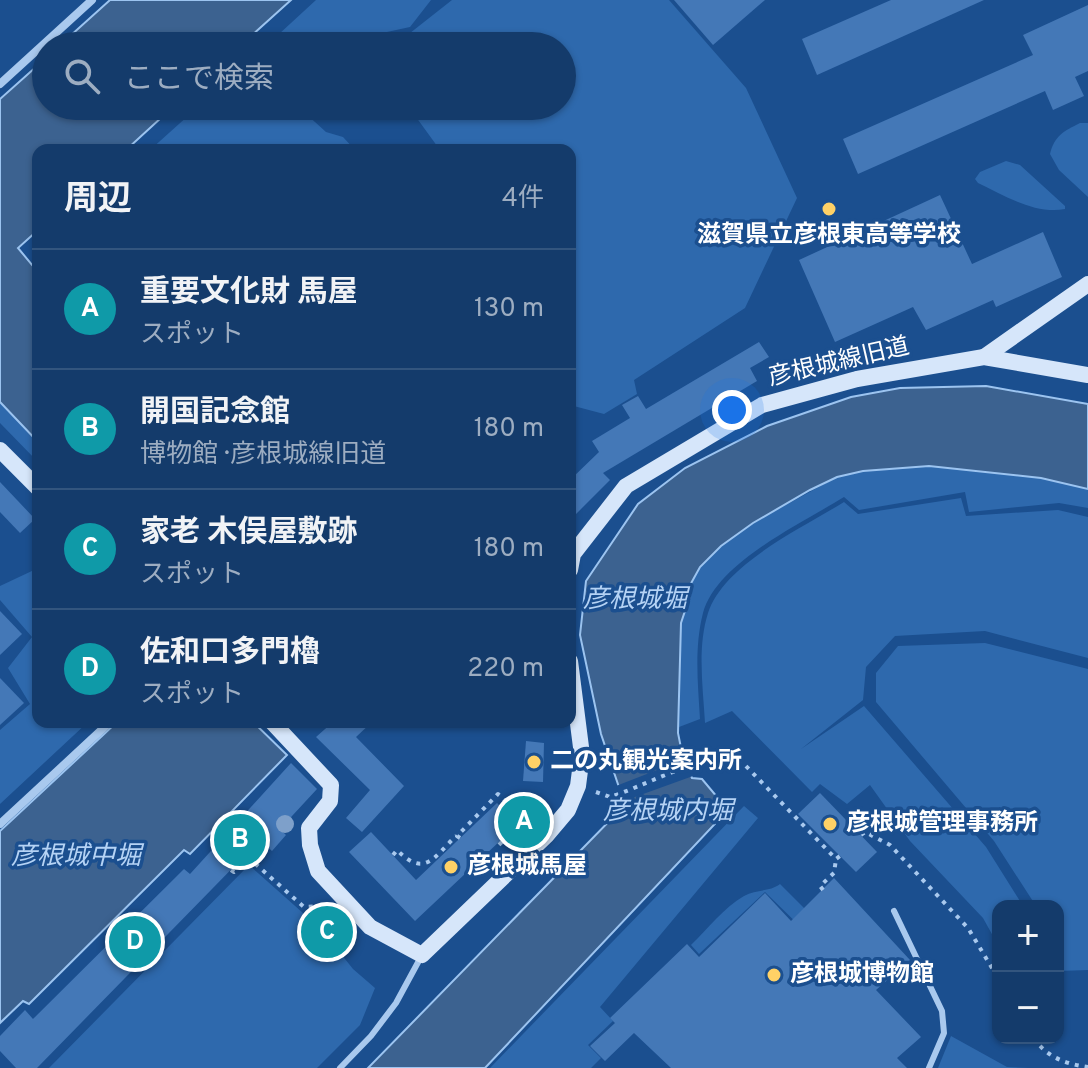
<!DOCTYPE html>
<html lang="ja">
<head>
<meta charset="utf-8">
<style>
	:root { --surface:#143b6b; --page:#1d4271; --text:#f1f3f6; --muted:#9dadc1; --line:#33557e; --accent:#ffd166 }
	body { margin:0; font-family:Overpass,"Noto Sans JP",sans-serif; background:var(--page); color:var(--text) }
	.controls { position:absolute; right:24px; bottom:24px; display:grid; overflow:hidden; border-radius:16px; box-shadow:0 2px 6px #0004 }
	.controls button { width:72px; height:72px; display:grid; place-items:center; padding:0; border:0; border-bottom:2px solid var(--line); background:var(--surface); color:var(--text); font:40px sans-serif }
	.you { position:absolute; left:732px; top:410px; width:28px; height:28px; margin:-20px; border:6px solid #fff; border-radius:50%; background:#1a73e8; box-shadow:0 0 0 12px #1a73e833 }
	.badge { display:grid; place-items:center; width:52px; height:52px; border-radius:50%; background:var(--accent); color:#fff; font-size:26px; font-weight:700 }
	.pin { position:absolute; translate:-50% -50%; border:4px solid #fff; box-shadow:0 2px 8px #0006 }
	.list { margin:0; padding:0; list-style:none }
	h2 { display:flex; justify-content:space-between; align-items:center; height:104px; margin:0; padding:0 32px; font-size:34px }
	h2 small { font-size:26px; font-weight:400; color:var(--muted) }
	.list li { display:grid; grid-template-columns:52px 1fr auto; gap:24px; align-items:center; box-sizing:border-box; height:120px; padding:0 32px; border-top:2px solid var(--line) }
	.list b { display:block; font-size:30px; white-space:nowrap }
	.list p { margin:0; font-size:26px; white-space:nowrap; color:var(--muted) }
	.list em { font-size:26px; font-style:normal; color:var(--muted) }
	.icon { flex:none; width:44px; height:44px; fill:none; stroke:currentColor; stroke-width:2; stroke-linecap:round; stroke-linejoin:round }
	.map { position:relative; flex:none; width:1088px; height:1068px; overflow:hidden }
	.search { position:absolute; background:var(--surface); box-shadow:0 2px 6px #0004; left:32px; top:32px; width:544px; height:88px; display:flex; align-items:center; gap:20px; box-sizing:border-box; padding:0 28px; border-radius:44px; color:var(--muted); font-size:30px }
	.panel { position:absolute; background:var(--surface); box-shadow:0 2px 6px #0004; left:32px; top:144px; width:544px; height:584px; border-radius:16px }
	.map>svg:first-child { display:block }
	.green { fill:#2e69ad }
	.water { fill:#3c6290; stroke:#9cc4f0; stroke-width:2 }
	.pier { fill:#1b4f8f }
	.building { fill:#4478b7 }
	.lines { fill:none; stroke-linecap:round; stroke-linejoin:round }
	.path { stroke:#a9c9ee; stroke-width:4; stroke-dasharray:4 6; stroke-linecap:butt }
	.lane { stroke:#a9c9ee; stroke-width:6 }
	.street { stroke:#a9c9ee; stroke-width:8 }
	.secondary { stroke:#d6e6fa; stroke-width:16 }
	.tree { fill:#7ea0ca }
	.poi-dot { fill:#ffd166; stroke:#1b4f8f; stroke-width:3 }
	.labels { text-anchor:middle; dominant-baseline:central; stroke-width:7; stroke-linejoin:round; paint-order:stroke }
	.poi-label { font-size:24px; font-weight:bold; fill:#fff; stroke:#1b4f8f; text-anchor:start }
	.street-label { font-size:24px; fill:#fff; stroke:#1b4f8f }
	.water-label { font-size:26px; font-style:italic; fill:#b5d3f5; stroke:#1b4f8f }
</style>
</head>
<body>
<div class="map">
<svg width="1088" height="1068" viewBox="0 0 1088 1068">
	<rect width="100%" height="100%" fill="#1b4f8f"/>
	<g class="green">
		<path d="M316 0H431L410 27 373 35 362 46H266Z"/>
		<path d="M452 0H669L746 88 797 198 745 308 634 380 637 394 604 414 570 405V150H440L408 106H562V46H403L405 37Z"/>
		<path d="M199 106H308L304 112 326 132 343 137 355 150H150Z"/>
		<path d="M1080 123H1088V197L1059 170 1050 154C1054 136 1064 131 1080 123Z"/>
		<path d="M1006 161 1020 165 1065 206V209C1036 215 1003 195 978 183L975 179 980 172Z"/>
		<path d="M0 402 38 442V462L0 423Z"/>
		<path d="M929 466C982 473 1037 473 1088 489V508L1059 503 969 512 965 492 859 510 844 497C801 524 717 562 703 613 694 648 698 684 700 719L679 727 681 623 690 597 689 587 700 567 721 546 753 523 837 477 863 471Z"/>
		<path d="M961 498 966 516 1058 510 1088 517V658L985 631 895 636 866 667 863 700 801 749 864 706 986 847 1023 906H998V945L983 918 910 841 870 785 847 804 820 784 812 792 732 711 705 723C703 687 697 648 708 613 724 564 802 528 844 502L858 514Z"/>
		<path d="M34 570 38 574V722H88L0 804V730L30 704 8 668 32 637 0 600V586Z"/>
		<path d="M985 643 1088 669V970L1059 971 1058 906H1036L994 841 876 702V673L898 646Z"/>
		<path d="M744 806 758 818 600 1007 613 1021 588 1045 601 1058 591 1068H490Z"/>
		<path d="M249 865 321 929 353 969 375 988 360 1025 317 1068H49Z"/>
		<path d="M780 884 822 926 810 936 765 892 699 954 691 945C707 930 724 907 744 896 756 889 770 892 780 884Z"/>
		<path d="M951 1036 1007 1067 1029 1068H938Z"/>
	</g>
	<g class="water">
		<path d="M110 0H291L240 46H59Z"/>
		<path d="M46 58V106H174L126 150H38V230L18 248 38 272V442L0 402V99Z"/>
		<path d="M986 386 1088 404V489L1041 478 929 466 863 471 837 477 810 490 753 523 721 546 700 567 689 587 690 596 681 623 678 733 683 758 692 778 702 779 728 810 485 1068H368L625 805 601 734 580 635 586 581 638 504 685 468 767 426 851 397 900 388Z"/>
		<path d="M117 722H253L287 755 190 854 184 850 29 1004 23 1001 0 1023V831Z"/>
	</g>
	<path class="pier" d="M688 758 695 774 701 776H693L621 802 616 786Z"/>
	<g class="building">
		<path d="M674 0H765L713 45Z"/>
		<path d="M891 0H984L817 75 802 39Z"/>
		<path d="M1088 5V71L1075 77 1084 96 1053 110 1045 91 858 174 843 139 1033 55 1023 35Z"/>
		<path d="M940 195 972 264 1043 232 1062 277 996 307 993 300 926 330 913 307 835 342 799 260Z"/>
		<path d="M759 342 769 357 750 368 757 381 603 473 610 480 570 520V480L599 452 592 441 630 418 622 405 638 396 646 409Z"/>
		<path d="M0 482 35 519 20 533 0 512Z"/>
		<path d="M0 611 22 634 0 655Z"/>
		<path d="M0 678 24 703 0 725Z"/>
		<path d="M333 722H372L356 737 404 786 362 832 346 818 370 790 316 737Z"/>
		<path d="M526 741 544 743 543 782 523 781Z"/>
		<path d="M291 763 317 789 280 829 286 835 272 851 260 840 37 1068H16L0 1051V1036L25 1010 33 1019 184 869 190 874Z"/>
		<path d="M820 793 877 852 856 872 798 814Z"/>
		<path d="M497 803 518 824 415 921 349 852 371 832 416 880Z"/>
		<path d="M834 878 910 960 876 990 921 1037 897 1058 907 1068H671L634 1033 605 1061 590 1046 615 1023 610 1018 687 944 699 957 765 893 791 921Z"/>
	</g>
	<g class="lines">
		<g class="path">
			<path d="M596 792 610 797C639 788 696 758 724 758 730 758 736 760 742 762L836 859 840 856"/>
			<path d="M861 835 865 832 890 845 968 928 998 978"/>
			<path d="M460 838 457 836 498 794 511 806"/>
			<path d="M499 842 506 849"/>
			<path d="M393 855 397 850C425 878 433 858 456 836"/>
			<path d="M242 864 263 843"/>
			<path d="M231 870 234 872 251 860 304 907 322 906"/>
			<path d="M823 890 820 886 834 873 836 859"/>
			<path d="M1034 1038C1046 1057 1066 1064 1088 1067"/>
		</g>
		<g class="lane">
			<path d="M527 805 551 825"/>
			<path d="M894 911 942 1011 944 1033 929 1068"/>
			<path d="M340 1068 371 1036 396 1003 422 955"/>
		</g>
		<g class="street">
			<path d="M0 84 92 0"/>
			<path d="M0 824 110 722"/>
		</g>
		<g class="secondary">
			<path d="M984 357 1088 284"/>
			<path d="M0 450 38 488"/>
			<path d="M570 570 573 554 626 486 762 405 857 379 984 357 1088 375"/>
			<path d="M272 722 331 785 330 801 309 828 310 845 318 871 370 927 422 955 546 836 568 810 578 786 582 755 570 661"/>
		</g>
	</g>
	<circle class="tree" cx="285" cy="824" r="9"/>
	<g class="poi-dot">
		<circle cx="829" cy="209" r="8"/>
		<circle cx="534" cy="762" r="8"/>
		<circle cx="830" cy="824" r="8"/>
		<circle cx="451" cy="867" r="8"/>
		<circle cx="774" cy="975" r="8"/>
	</g>
	<g class="labels">
		<g class="poi-label">
			<text x="829" y="236" text-anchor="middle">滋賀県立彦根東高等学校</text>
			<text x="550" y="762">二の丸観光案内所</text>
			<text x="846" y="824">彦根城管理事務所</text>
			<text x="467" y="867">彦根城馬屋</text>
			<text x="790" y="975">彦根城博物館</text>
		</g>
		<g class="street-label">
			<text transform="translate(839 363) rotate(-13)">彦根城線旧道</text>
		</g>
		<g class="water-label">
			<text x="635" y="600">彦根城堀</text>
			<text x="668" y="812">彦根城内堀</text>
			<text x="76" y="857">彦根城中堀</text>
		</g>
	</g>
</svg>
<div class="controls">
<button>+</button>
<button>−</button>
</div>
<div class="you"></div>
<div class="pin badge" style="left:524px;top:822px;background:#0f9aa8">A</div>
<div class="pin badge" style="left:240px;top:840px;background:#0f9aa8">B</div>
<div class="pin badge" style="left:327px;top:932px;background:#0f9aa8">C</div>
<div class="pin badge" style="left:135px;top:942px;background:#0f9aa8">D</div>
<div class="search"><svg class="icon" aria-label="search" viewBox="0 0 24 24"><circle cx="10" cy="10" r="6"/><path d="M15 15l6 6"/></svg>ここで検索</div>
<section class="panel">
<h2>周辺<small>4件</small></h2>
<ul class="list">
<li><span class="badge" style="background:#0f9aa8">A</span><div><b>重要文化財 馬屋</b><p>スポット</p></div><em>130 m</em></li>
<li><span class="badge" style="background:#0f9aa8">B</span><div><b>開国記念館</b><p>博物館 · 彦根城線旧道</p></div><em>180 m</em></li>
<li><span class="badge" style="background:#0f9aa8">C</span><div><b>家老 木俣屋敷跡</b><p>スポット</p></div><em>180 m</em></li>
<li><span class="badge" style="background:#0f9aa8">D</span><div><b>佐和口多門櫓</b><p>スポット</p></div><em>220 m</em></li>
</ul>
</section>
</div>
</body>
</html>
